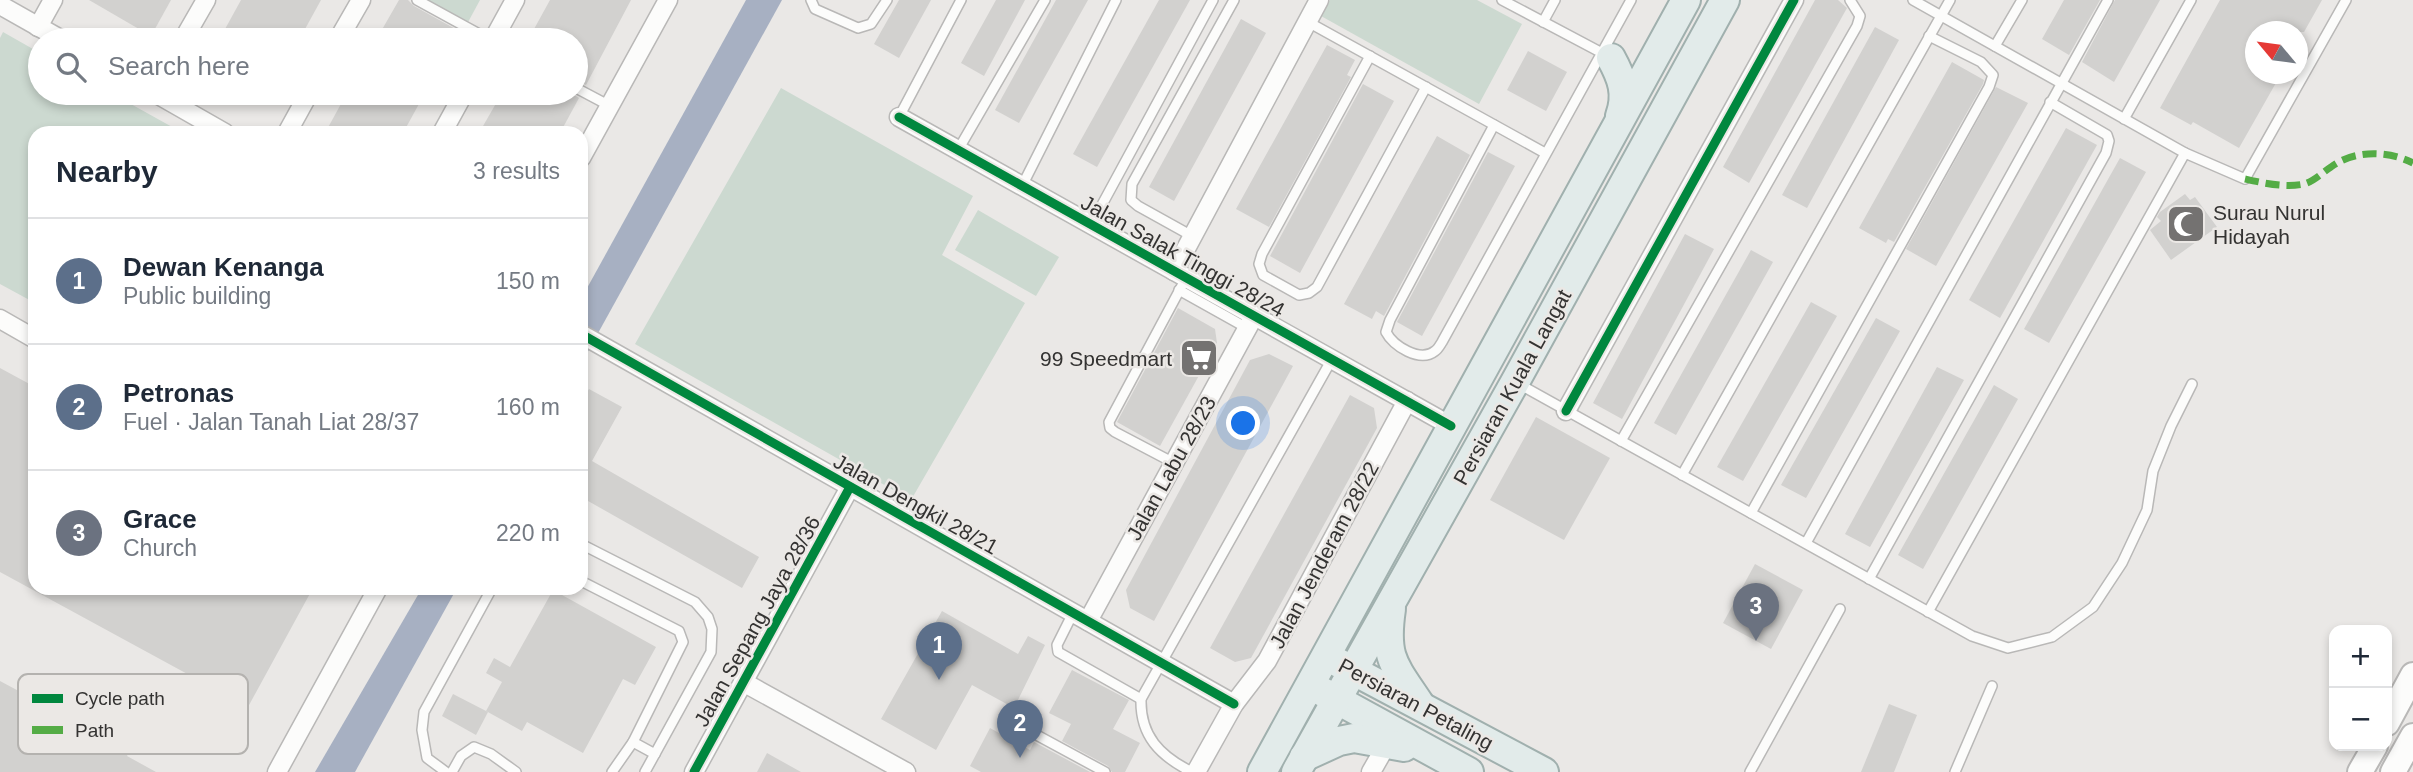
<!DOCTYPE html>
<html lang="en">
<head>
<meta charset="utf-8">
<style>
	:root { --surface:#fff; --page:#f2f2f3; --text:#1f2937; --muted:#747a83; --line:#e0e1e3; --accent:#0b8043 }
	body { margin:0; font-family:Helvetica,sans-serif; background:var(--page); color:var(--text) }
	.controls { position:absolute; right:21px; bottom:21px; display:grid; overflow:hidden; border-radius:14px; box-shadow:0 4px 10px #0003 }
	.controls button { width:63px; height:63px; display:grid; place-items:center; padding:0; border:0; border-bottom:2px solid var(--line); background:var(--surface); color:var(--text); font:35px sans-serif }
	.compass { position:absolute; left:2245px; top:21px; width:63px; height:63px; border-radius:50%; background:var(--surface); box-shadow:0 4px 10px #0003; rotate:299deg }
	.you { position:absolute; left:1244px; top:424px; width:24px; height:24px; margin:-18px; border:5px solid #fff; border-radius:50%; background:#1a73e8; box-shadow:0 0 0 10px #1a73e833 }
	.badge { display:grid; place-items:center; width:46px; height:46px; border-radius:50%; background:var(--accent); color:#fff; font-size:23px; font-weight:700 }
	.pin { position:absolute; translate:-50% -58px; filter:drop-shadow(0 2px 4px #0008) }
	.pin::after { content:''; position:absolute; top:37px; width:24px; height:21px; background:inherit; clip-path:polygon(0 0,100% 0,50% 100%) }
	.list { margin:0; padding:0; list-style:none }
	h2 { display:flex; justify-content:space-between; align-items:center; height:91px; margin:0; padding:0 28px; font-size:30px }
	h2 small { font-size:23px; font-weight:400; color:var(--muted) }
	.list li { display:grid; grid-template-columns:46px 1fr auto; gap:21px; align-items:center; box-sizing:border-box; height:126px; padding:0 28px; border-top:2px solid var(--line) }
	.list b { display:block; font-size:26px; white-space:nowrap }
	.list p { margin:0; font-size:23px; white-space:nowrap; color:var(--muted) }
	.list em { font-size:23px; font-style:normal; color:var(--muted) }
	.icon { flex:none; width:38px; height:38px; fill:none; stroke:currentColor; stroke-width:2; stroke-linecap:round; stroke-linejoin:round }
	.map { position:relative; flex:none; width:2413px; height:772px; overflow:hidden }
	.search { position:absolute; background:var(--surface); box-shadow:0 4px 10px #0003; left:28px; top:28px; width:560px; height:77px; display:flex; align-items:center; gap:18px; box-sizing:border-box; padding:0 24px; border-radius:38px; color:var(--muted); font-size:26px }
	.panel { position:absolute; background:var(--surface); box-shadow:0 4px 10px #0003; left:28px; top:126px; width:560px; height:469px; border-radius:21px }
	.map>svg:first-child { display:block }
	.green { fill:#ccd9d0 }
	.water { fill:#a7b0c2 }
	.building { fill:#d2d1cf }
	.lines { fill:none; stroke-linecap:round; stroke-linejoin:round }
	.lane-casing { stroke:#b9b8b7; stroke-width:12 }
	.street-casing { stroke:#b9b8b7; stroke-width:21 }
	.secondary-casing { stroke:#b9b8b7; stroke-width:28 }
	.primary-casing { stroke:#a0b0ae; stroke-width:32 }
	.lane { stroke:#fcfcfb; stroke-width:9 }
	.street { stroke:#fcfcfb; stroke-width:18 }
	.secondary { stroke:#fcfcfb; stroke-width:24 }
	.primary { stroke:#e2ebea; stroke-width:28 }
	.quiet { stroke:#54ac45; stroke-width:7; stroke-dasharray:14 7; stroke-linecap:butt }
	.cycleway-casing { stroke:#ebe8e5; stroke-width:13 }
	.cycleway { stroke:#00873e; stroke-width:9 }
	.labels { text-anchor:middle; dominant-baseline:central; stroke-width:5; stroke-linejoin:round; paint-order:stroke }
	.poi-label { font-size:21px; fill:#343332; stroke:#ebe8e5; text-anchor:start }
	.street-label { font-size:21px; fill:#343332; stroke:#ebe8e5 }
	.key { fill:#ebe8e5; stroke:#b4b2af; stroke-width:2 }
	.key-label { font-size:19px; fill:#343332 }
</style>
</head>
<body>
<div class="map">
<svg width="2413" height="772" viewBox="0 0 2413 772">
	<rect width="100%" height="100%" fill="#eae8e6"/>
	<g class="green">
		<path d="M423 0H480L467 24Z"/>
		<path d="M1330 0H1477L1522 24 1479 104 1321 16Z"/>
		<path d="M3 32 40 53V93H111L183 133H35V303L0 284V38Z"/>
		<path d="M781 88 973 196 942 255 1025 303 911 500 635 344Z"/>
		<path d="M978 210 1059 257 1036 296 955 250Z"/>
	</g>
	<g class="water">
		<path d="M746 0H782L581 364V299Z"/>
		<path d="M422 588H457L355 772H315Z"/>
	</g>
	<g class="building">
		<path d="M89 0H171L151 36Z"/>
		<path d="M241 0H321L299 40H219Z"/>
		<path d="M399 0H408L414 6 459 31 455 40H376Z"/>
		<path d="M550 0H631L586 85 576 81V40H528Z"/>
		<path d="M899 0H931L899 58 874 44Z"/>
		<path d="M996 0H1025L984 76 961 63Z"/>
		<path d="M1056 0H1088L1019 123 995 110Z"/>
		<path d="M1159 0H1190L1097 167 1073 154Z"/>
		<path d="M1815 0H1838L1847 8 1749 183 1723 167Z"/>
		<path d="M2064 0H2100L2069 55 2042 39Z"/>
		<path d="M2115 0H2160L2114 82 2082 62Z"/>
		<path d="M2220 0H2322L2304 32H2256V74H2281L2239 148 2193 122 2191 125 2160 108Z"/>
		<path d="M1241 19 1266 33 1174 201 1149 187Z"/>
		<path d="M1875 27 1899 40 1807 208 1782 195Z"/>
		<path d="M1327 45 1355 60 1347 75 1351 77 1269 227 1236 209Z"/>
		<path d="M1528 51 1567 72 1546 111 1507 90Z"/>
		<path d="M1952 62 1984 80 1983 84 1894 242 1888 239 1886 243 1859 228Z"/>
		<path d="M1363 84 1394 101 1300 273 1270 256Z"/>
		<path d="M1996 87 2028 103 1936 266 1906 249Z"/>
		<path d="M347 93H425L403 133H325Z"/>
		<path d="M502 93H571L579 98 560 133H479Z"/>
		<path d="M2066 128 2097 145 2000 318 1969 300Z"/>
		<path d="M1437 136 1470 155 1384 316 1376 311 1372 319 1344 304Z"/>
		<path d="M1488 152 1515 166 1422 336 1397 322Z"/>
		<path d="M2120 158 2146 172 2049 343 2024 329Z"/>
		<path d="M2185 194 2190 200 2195 197 2217 227 2171 260 2150 230 2161 221 2157 217 2160 212Z"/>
		<path d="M1685 234 1714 249 1622 419 1593 403Z"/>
		<path d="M1751 250 1773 262 1676 435 1654 423Z"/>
		<path d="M1811 302 1837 316 1743 481 1717 467Z"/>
		<path d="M1178 308 1215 329 1217 343 1160 446 1117 422Z"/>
		<path d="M1876 318 1900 331 1806 498 1781 485Z"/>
		<path d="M1269 354 1293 366 1154 621 1130 608 1126 590 1250 360Z"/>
		<path d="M1937 367 1964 380 1870 547 1845 534Z"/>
		<path d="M0 368 35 387V588H313L248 707 0 572Z"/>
		<path d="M1994 385 2018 399 1923 569 1898 555Z"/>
		<path d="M589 389 622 407 592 461 759 557 742 588 581 497V483L586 474 581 480V402Z"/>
		<path d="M1350 395 1374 408 1377 428 1251 658 1235 662 1210 648Z"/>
		<path d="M1536 417 1610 458 1564 540 1490 500Z"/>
		<path d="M1755 564 1803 590 1771 649 1723 623Z"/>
		<path d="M553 590 656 647 635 685 623 679 583 753 527 722 522 731 486 711 502 682 486 673 494 658 510 667Z"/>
		<path d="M942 611 1018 654 1028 636 1045 645 1014 708 972 685 936 750 881 719Z"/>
		<path d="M1072 670 1129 700 1113 729 1140 743 1125 772H1112L1108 766 1062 741 1071 724 1049 713Z"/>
		<path d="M0 681 28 696 34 683 136 739 127 756 156 772H0Z"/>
		<path d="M453 694 488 712 476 735 442 716Z"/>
		<path d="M1889 704 1917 715 1894 772H1861Z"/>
		<path d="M990 728 1030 750 1034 742 1090 772H981L970 766Z"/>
		<path d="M767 753 801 772H757Z"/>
	</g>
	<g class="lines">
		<defs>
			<g id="lane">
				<path d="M417 0 490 40"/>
				<path d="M811 0 815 9 858 28 871 24 887 0"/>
				<path d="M1502 0 1604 54"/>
				<path d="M1913 0 2185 153 2245 179 2346 0"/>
				<path d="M1308 22 1545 153"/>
				<path d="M1543 22 1555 0"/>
				<path d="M1995 46 2022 0"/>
				<path d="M1370 56 1262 254 1259 264 1263 275 1299 295 1309 293 1317 287 1426 87"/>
				<path d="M576 88 610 106"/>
				<path d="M899 117 961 0"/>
				<path d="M2124 119 2191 0"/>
				<path d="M1494 125 1390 320 1386 332C1393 346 1420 363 1435 351 1438 349 1440 345 1442 342L1631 0"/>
				<path d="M958 150 1045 0"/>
				<path d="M1022 186 1116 0"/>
				<path d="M1091 225 1213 0"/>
				<path d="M1192 236 1138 206 1131 200 1132 184 1234 0"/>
				<path d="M1179 290 1247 328"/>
				<path d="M1517 383 1972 636 2008 648 2052 637 2093 607 2122 563 2147 510 2153 471 2171 426 2192 384"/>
				<path d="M1621 441 1857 26 1860 16 1850 0"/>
				<path d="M1174 463 1115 432 1110 428 1109 422 1186 278"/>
				<path d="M1682 475 1950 0"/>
				<path d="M1751 513 1989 87 1993 75 1981 62 1929 36"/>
				<path d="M1806 543 2108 0"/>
				<path d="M581 544 695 602 708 617 712 629 711 652 645 772"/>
				<path d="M1869 579 2106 153 2109 141 2107 135 2050 102"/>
				<path d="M581 581 679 631 683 642 633 742 612 772"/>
				<path d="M1928 612 2185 153"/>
				<path d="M1073 613 1057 645 1058 652 1141 699"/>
				<path d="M1020 726 1105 772"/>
				<path d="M633 742 655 754"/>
				<path d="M446 772 427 758 422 730 424 712 492 588"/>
				<path d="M452 772 461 756 474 747 491 754 516 772"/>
				<path d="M1192 772C1160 756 1140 736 1141 699L1332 359"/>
				<path d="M1750 772 1840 609"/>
				<path d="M1955 772 1992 686"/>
			</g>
			<g id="street">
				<path d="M0 5 62 40"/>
				<path d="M38 27 53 0"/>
				<path d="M183 40 206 0"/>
				<path d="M338 40 361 0"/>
				<path d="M493 40 515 0"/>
				<path d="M155 93 225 133"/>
				<path d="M899 117 1451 426"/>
				<path d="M287 133 309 93"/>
				<path d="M442 133 464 93"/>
				<path d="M581 158 668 0"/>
				<path d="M1174 271 1319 0"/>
				<path d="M0 319 35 339"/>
				<path d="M581 334 1234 704"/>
				<path d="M1566 411 1794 0"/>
				<path d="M1088 621 1254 316"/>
				<path d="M743 682 906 772"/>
				<path d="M277 772 378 588"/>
				<path d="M694 772 850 487"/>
				<path d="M1196 772 1234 704 1267 661 1407 401"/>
				<path d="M1371 772 1387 744"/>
			</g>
			<g id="secondary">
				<path d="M2387 723 2413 675"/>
				<path d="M2360 772 2375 746"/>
				<path d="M2393 772 2413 736"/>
			</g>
			<g id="primary">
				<path d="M1611 58C1622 78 1628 94 1620 116"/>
				<path d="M1391 609C1384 657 1393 664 1419 703"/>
				<path d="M1337 662 1544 772"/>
				<path d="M1321 691 1469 772"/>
				<path d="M1304 757 1339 741 1354 738 1404 747"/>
				<path d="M1262 772 1686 0"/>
				<path d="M1296 772 1515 382 1725 0"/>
			</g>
		</defs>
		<use href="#lane" class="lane-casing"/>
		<use href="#street" class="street-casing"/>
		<use href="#secondary" class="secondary-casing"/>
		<use href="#primary" class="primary-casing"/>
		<use href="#lane" class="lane"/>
		<use href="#street" class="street"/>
		<use href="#secondary" class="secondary"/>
		<use href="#primary" class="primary"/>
		<path class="quiet" d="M2245 179C2263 183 2285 188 2304 184 2313 182 2323 172 2331 167 2354 150 2387 150 2413 163"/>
		<defs>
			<g id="cycleway">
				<path d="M899 117 1451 426"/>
				<path d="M581 334 1234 704"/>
				<path d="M1566 411 1794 0"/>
				<path d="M694 772 850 487"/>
			</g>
		</defs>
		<use href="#cycleway" class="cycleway-casing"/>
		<use href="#cycleway" class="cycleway"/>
	</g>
	<defs>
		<symbol id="mosque-square" viewBox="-11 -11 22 22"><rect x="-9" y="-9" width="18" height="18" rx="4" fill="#747271" stroke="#ebe8e5"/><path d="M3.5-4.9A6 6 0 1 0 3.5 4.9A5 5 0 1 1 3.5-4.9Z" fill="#fff"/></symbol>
		<symbol id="supermarket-square" viewBox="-11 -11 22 22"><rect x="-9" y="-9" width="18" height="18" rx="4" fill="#747271" stroke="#ebe8e5"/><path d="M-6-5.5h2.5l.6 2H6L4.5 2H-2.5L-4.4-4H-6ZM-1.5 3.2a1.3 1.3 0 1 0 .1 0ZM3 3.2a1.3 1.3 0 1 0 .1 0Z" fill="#fff"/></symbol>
	</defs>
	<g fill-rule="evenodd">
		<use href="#mosque-square" x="2164" y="202" width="44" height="44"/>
		<use href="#supermarket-square" x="1177" y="336" width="44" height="44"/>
	</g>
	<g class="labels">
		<g class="poi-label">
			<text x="2213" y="212">Surau Nurul<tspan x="2213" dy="24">Hidayah</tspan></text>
			<text x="1172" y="358" text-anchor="end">99 Speedmart</text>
		</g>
		<g class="street-label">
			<text transform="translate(1183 256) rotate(29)">Jalan Salak Tinggi 28/24</text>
			<text transform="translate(1512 387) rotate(-61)">Persiaran Kuala Langat</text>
			<text transform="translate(1171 468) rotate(-61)">Jalan Labu 28/23</text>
			<text transform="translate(916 504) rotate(29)">Jalan Dengkil 28/21</text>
			<text transform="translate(1324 555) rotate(-62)">Jalan Jenderam 28/22</text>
			<text transform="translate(757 621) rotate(-61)">Jalan Sepang Jaya 28/36</text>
			<text transform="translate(1416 704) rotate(28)">Persiaran Petaling</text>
		</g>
	</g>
	<rect x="18" y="674" width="230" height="80" rx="10" class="key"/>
	<rect x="32" y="694" width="31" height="9" fill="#00873e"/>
	<rect x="32" y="726" width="31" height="8" fill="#54ac45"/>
	<g class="key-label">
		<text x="75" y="705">Cycle path</text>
		<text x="75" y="737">Path</text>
	</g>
</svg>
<div class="controls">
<button>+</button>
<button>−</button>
</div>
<svg class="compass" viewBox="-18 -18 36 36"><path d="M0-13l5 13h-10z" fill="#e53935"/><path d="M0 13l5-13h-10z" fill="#747a83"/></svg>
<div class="you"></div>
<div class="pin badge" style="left:939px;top:680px;background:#5c6f8a">1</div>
<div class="pin badge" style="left:1020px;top:758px;background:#5c6f8a">2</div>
<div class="pin badge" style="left:1756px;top:641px;background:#6b7280">3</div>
<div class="search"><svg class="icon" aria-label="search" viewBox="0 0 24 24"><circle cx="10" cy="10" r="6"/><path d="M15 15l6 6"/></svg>Search here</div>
<section class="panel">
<h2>Nearby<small>3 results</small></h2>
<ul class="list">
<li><span class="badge" style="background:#5c6f8a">1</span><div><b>Dewan Kenanga</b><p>Public building</p></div><em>150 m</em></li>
<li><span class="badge" style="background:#5c6f8a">2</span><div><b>Petronas</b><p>Fuel · Jalan Tanah Liat 28/37</p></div><em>160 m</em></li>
<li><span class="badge" style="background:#6b7280">3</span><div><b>Grace</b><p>Church</p></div><em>220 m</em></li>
</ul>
</section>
</div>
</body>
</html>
